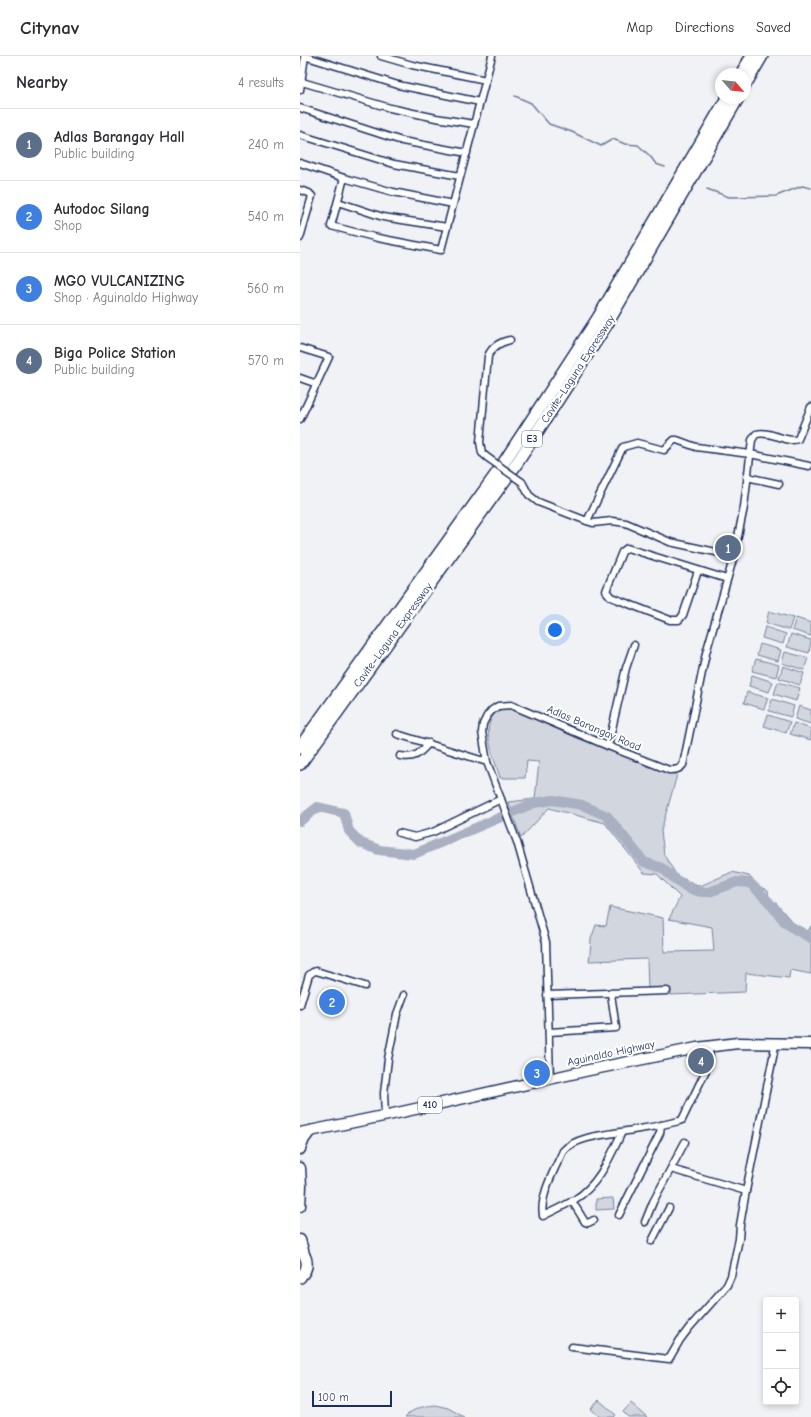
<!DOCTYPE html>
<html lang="en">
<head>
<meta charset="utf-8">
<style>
	:root { --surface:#fff; --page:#f7f7f7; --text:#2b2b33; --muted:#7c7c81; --line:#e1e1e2; --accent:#7c3aed }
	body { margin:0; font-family:"Comic Neue",sans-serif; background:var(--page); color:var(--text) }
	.controls { position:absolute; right:12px; bottom:12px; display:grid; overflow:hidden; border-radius:4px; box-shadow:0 2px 6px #0003 }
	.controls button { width:36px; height:36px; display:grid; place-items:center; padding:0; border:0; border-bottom:1px solid var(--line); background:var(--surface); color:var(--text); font:20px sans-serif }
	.compass { position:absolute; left:415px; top:12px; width:36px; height:36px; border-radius:50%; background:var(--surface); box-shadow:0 2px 6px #0003; rotate:118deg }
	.scale { position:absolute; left:12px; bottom:10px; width:80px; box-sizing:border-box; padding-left:4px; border:2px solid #1b2f5e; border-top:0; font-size:11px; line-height:14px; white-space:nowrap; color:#1b2f5e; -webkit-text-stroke:3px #fff; paint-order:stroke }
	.you { position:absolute; left:255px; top:574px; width:14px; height:14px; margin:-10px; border:3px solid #fff; border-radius:50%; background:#1a73e8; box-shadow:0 0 0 6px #1a73e833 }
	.badge { display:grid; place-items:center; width:26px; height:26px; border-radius:50%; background:var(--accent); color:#fff; font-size:13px; font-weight:700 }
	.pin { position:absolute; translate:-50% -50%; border:2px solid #fff; box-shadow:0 1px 4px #0006 }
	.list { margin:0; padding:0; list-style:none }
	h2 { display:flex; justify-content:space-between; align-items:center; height:52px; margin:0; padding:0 16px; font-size:17px }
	h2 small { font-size:13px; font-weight:400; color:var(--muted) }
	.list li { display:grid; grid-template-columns:26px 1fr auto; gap:12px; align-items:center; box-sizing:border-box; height:72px; padding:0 16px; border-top:1px solid var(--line) }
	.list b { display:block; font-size:15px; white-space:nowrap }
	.list p { margin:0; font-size:13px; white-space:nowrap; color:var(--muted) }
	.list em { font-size:13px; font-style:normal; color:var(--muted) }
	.icon { flex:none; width:22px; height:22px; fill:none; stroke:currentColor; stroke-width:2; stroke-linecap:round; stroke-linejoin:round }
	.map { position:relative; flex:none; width:511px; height:1361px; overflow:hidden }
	header { display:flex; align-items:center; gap:24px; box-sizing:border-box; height:56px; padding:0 20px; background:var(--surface); border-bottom:1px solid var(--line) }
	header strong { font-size:19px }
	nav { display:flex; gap:22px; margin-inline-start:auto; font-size:14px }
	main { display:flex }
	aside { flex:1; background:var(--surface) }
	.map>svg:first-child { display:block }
	.green { fill:#d2d6df; stroke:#76829e }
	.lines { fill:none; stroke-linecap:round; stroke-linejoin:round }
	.stream { stroke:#707c9a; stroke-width:1.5 }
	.river { stroke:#a8b0c2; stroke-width:10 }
	.minor-casing { stroke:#1b2f5e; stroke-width:9 }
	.primary-casing { stroke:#1b2f5e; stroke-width:13 }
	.motorway-casing { stroke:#1b2f5e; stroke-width:14 }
	.minor { stroke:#fff; stroke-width:6 }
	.primary { stroke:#fff; stroke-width:10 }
	.motorway { stroke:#fff; stroke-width:11 }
	.minor-bridge-casing { stroke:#1b2f5e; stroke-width:9; stroke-linecap:butt }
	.minor-bridge { stroke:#fff; stroke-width:6 }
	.labels { text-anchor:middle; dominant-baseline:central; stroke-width:4; stroke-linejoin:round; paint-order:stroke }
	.shield { fill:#fff; stroke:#5f6d8e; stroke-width:1 }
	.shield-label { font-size:10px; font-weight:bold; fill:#1b2f5e }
	.street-label { font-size:11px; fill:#1b2f5e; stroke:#fff }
</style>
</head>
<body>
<header>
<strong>Citynav</strong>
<nav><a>Map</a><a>Directions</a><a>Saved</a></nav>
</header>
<main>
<aside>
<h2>Nearby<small>4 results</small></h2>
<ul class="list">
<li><span class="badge" style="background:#5c6f8a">1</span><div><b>Adlas Barangay Hall</b><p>Public building</p></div><em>240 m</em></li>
<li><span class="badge" style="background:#3f7fe0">2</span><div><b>Autodoc Silang</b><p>Shop</p></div><em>540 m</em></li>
<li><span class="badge" style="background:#3f7fe0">3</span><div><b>MGO VULCANIZING</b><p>Shop · Aguinaldo Highway</p></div><em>560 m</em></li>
<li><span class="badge" style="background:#5c6f8a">4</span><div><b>Biga Police Station</b><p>Public building</p></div><em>570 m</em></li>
</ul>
</aside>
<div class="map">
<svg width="511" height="1361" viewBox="0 0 511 1361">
	<rect width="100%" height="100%" fill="#f1f2f5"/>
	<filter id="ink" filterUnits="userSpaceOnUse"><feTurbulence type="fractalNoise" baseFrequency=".025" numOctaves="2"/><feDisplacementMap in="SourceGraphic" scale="8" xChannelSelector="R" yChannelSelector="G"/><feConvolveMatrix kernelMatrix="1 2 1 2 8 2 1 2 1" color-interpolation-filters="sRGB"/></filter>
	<g filter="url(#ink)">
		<g class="green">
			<path d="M469 555 493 562 489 574 466 567Z"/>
			<path d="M496 562 511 567V580L492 574Z"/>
			<path d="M465 571 486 578 483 588 462 582Z"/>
			<path d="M491 578 511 584 509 597 487 591Z"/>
			<path d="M460 588 481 594 478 605 457 599Z"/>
			<path d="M485 596 508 602 504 614 482 607Z"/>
			<path d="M456 603 479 609 476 621 452 615Z"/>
			<path d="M483 610 504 617 500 629 479 622Z"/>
			<path d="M452 619 473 626 469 636 449 630Z"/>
			<path d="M478 626 500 632 496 645 474 638Z"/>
			<path d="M447 636 468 642 464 653 444 647Z"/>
			<path d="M472 643 494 650 491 661 469 655Z"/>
			<path d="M499 650 511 654V668L495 663Z"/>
			<path d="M203 652 212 653 277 682 377 719 361 775 364 799 377 820 400 830 432 816 449 820 457 829 468 835 469 842 476 847 493 867 508 875 511 870V918L490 914 489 922 446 917 445 936 371 939V932L348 933 347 903 289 905 290 898 291 883 296 869 306 870 310 851 363 862 364 896 414 895 412 871 369 863 380 841 357 818 344 817 305 767 249 752 221 782 208 746 235 743 239 706 227 705 225 722H200C196 707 184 679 190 666 192 659 197 656 203 652Z"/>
			<path d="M468 659 490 666 486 677 464 670Z"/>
			<path d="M494 667 511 673V684L490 678Z"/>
			<path d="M313 1142 314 1153 296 1154V1143Z"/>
			<path d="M299 1344 316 1359 314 1361H300L291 1353Z"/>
			<path d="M331 1347 347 1361H328L323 1356Z"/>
			<path d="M135 1349 148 1352 164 1361H105C114 1352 123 1350 135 1349Z"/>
		</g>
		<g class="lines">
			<g class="stream">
				<path d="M215 40 231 47 249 68 272 76 301 90 313 83 325 88 338 89 350 100 356 108 365 111"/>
				<path d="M407 133 429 141 476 140 502 130 511 132"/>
			</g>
			<path class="river" d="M0 765 18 751 44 757 49 775 61 787 79 794 114 798 234 747 253 744 282 749 307 760 344 806 362 812 375 823 389 833 401 836H409L437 826 450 827 468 845 486 867 496 874 511 882"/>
			<defs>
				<g id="minor">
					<path d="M4 0 98 29 180 46"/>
					<path d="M81 0 112 9 186 24"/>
					<path d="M2 26 90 52 136 62 174 68"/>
					<path d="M0 34 5 0"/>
					<path d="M0 52 102 85 167 97"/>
					<path d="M0 79 94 108 160 120"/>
					<path d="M0 107 44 122 93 136 153 148"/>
					<path d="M44 122 31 170 78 182 141 194 192 0"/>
					<path d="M0 134 9 137 12 140 0 182"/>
					<path d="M38 146 83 161 147 171"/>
					<path d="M0 292 29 301 0 363"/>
					<path d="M0 322 17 328"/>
					<path d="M188 402 182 397 180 386 188 300C192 291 200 286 210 284"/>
					<path d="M447 421 479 428"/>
					<path d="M222 426 229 439 238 446 287 465 293 467 312 465 326 467 370 486 434 500"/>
					<path d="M287 465 323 391 337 387 364 394 374 384H377L396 391 450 398 509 410"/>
					<path d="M398 515 383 559 379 564H370L311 541 306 535 322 496 327 492 427 523"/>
					<path d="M97 678 187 706"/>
					<path d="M308 690 326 612 334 589"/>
					<path d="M100 700C115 703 119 698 129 687"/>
					<path d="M99 777 115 781 133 776 201 743"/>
					<path d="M247 939 367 935"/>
					<path d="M0 949 9 919 13 916 16 915 65 930"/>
					<path d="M249 976 316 972 311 938"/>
					<path d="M250 1022 246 886 217 786 187 706 182 676 183 668 187 660 192 654 198 650 211 649 308 690 369 714C375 714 379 714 383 709L406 597 434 500 444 451 452 384 456 378C472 374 487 388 498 383L511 351"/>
					<path d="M85 1059 84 1037 88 1003 97 958 104 939"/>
					<path d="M322 1076C310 1101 299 1129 274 1144 264 1150 253 1155 243 1160 239 1140 255 1113 263 1095 277 1079 313 1078 333 1074 349 1072 364 1069 379 1065L382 1064 410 1006 409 990"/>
					<path d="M371 1113 446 1135"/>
					<path d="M272 1145 285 1166 288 1167 294 1164"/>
					<path d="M319 1159 360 1077 361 1069"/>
					<path d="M345 1166 353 1146 385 1086"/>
					<path d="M352 1185 369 1152"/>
					<path d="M272 1291 369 1303 380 1284 389 1272 421 1236 427 1229 431 1220 439 1183 440 1169 446 1135 474 996 475 987"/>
				</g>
				<g id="primary">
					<path d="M0 1077 93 1058 289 1014 397 992 438 987 511 988"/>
					<path d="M0 1093 4 1083 10 1075"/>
					<path d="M0 1112 1 1130 0 1150"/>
					<path d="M0 1184 4 1198"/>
					<path d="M0 1195C9 1202 9 1213 0 1221"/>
				</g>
				<g id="motorway">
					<path d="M441 18 452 0"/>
					<path d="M445 29 462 0"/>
					<path d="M0 691 197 417 298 262 427 42"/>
					<path d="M0 708 215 410 307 268 438 42"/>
					<path d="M0 1221V1220"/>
				</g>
			</defs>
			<use href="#minor" class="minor-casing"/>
			<use href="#primary" class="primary-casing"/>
			<use href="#motorway" class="motorway-casing"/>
			<use href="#minor" class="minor"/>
			<use href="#primary" class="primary"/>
			<use href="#motorway" class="motorway"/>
			<defs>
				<path id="minor-bridge" d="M188 402 222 426"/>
			</defs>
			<use href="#minor-bridge" class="minor-bridge-casing"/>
			<use href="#minor-bridge" class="minor-bridge"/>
		</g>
	</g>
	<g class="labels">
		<g class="shield">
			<rect x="222" y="375" width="20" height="16" rx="3"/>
			<rect x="118" y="1041" width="24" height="16" rx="3"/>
		</g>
		<g class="shield-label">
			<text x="232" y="383">E3</text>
			<text x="130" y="1049">410</text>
		</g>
		<g class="street-label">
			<text transform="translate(278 313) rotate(-57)">Cavite–Laguna Expressway</text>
			<text transform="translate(93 579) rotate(-54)">Cavite–Laguna Expressway</text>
			<text transform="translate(294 672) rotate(23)">Adlas Barangay Road</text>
			<text transform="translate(311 997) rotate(-12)">Aguinaldo Highway</text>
		</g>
	</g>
</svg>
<div class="controls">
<button>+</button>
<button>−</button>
<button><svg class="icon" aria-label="locate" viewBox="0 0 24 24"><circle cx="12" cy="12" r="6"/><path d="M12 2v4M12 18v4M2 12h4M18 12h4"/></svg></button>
</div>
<svg class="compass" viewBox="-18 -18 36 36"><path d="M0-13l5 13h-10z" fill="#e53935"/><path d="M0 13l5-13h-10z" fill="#7c7c81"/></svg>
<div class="scale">100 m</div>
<div class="you"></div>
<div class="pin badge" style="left:428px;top:492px;background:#5c6f8a">1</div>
<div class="pin badge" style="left:32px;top:946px;background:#3f7fe0">2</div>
<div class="pin badge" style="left:237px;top:1017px;background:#3f7fe0">3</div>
<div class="pin badge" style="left:401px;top:1005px;background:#5c6f8a">4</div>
</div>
</main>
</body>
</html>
